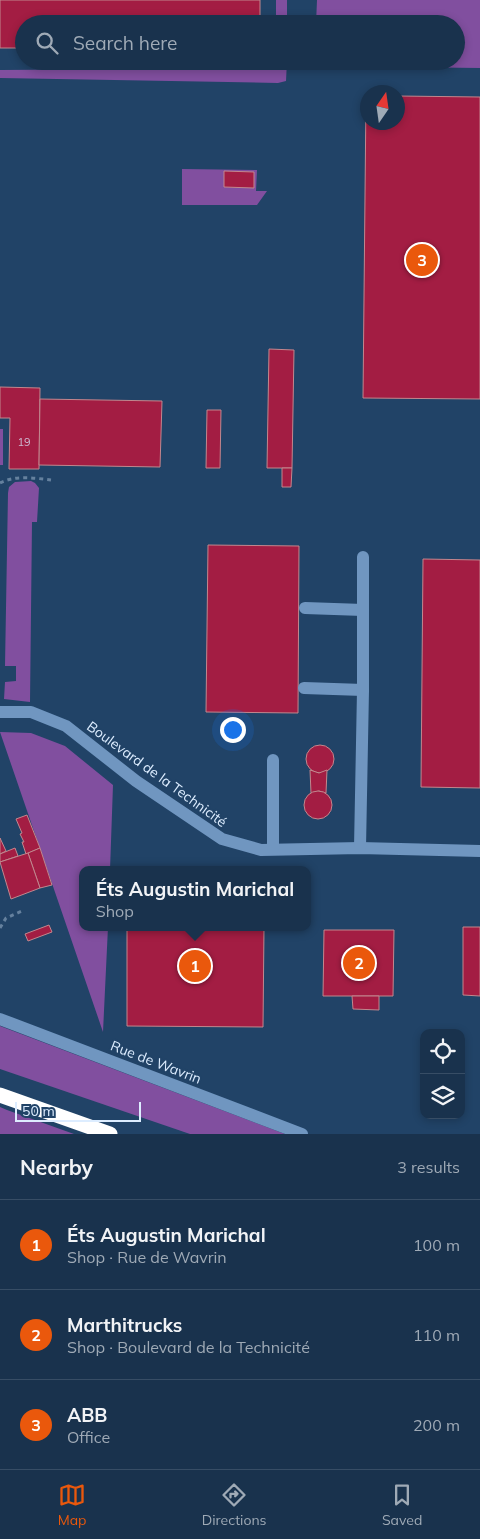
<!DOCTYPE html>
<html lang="en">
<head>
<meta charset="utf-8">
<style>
	:root { --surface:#19324d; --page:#263e57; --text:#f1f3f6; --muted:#9faab6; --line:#374d65; --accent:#ea580c }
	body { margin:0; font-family:Mulish,sans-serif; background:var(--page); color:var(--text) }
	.controls { position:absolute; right:15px; bottom:15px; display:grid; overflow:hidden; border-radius:10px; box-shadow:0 2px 8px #0003 }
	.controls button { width:45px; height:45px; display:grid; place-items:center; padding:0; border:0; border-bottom:1px solid var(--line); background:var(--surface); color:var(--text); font:25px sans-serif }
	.compass { position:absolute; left:360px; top:85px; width:45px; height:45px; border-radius:50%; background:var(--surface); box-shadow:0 2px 8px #0003; rotate:13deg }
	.scale { position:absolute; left:15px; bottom:12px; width:126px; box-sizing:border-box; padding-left:5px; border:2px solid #ddedff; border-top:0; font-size:14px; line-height:18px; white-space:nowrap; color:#ddedff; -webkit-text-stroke:4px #214367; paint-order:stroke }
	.you { position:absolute; left:232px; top:729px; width:18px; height:18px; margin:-12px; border:4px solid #fff; border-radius:50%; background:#1a73e8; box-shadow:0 0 0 8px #1a73e833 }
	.badge { display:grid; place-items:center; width:32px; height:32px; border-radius:50%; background:var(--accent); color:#fff; font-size:16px; font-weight:700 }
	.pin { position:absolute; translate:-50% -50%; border:2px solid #fff; box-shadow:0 1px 5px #0006 }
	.popup { position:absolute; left:79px; top:866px; width:232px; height:65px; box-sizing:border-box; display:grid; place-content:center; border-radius:10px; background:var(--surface); filter:drop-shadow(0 1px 4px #0005); font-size:16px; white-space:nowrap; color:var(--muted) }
	.popup b { font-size:19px; color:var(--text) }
	.popup::after { content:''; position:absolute; left:50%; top:100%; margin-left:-10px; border:10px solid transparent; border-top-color:var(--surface) }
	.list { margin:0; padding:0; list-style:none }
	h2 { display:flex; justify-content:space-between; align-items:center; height:65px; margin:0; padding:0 20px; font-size:21px }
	h2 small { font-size:16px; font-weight:400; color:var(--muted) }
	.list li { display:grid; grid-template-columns:32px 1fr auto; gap:15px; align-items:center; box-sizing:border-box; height:90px; padding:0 20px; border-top:1px solid var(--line) }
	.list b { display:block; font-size:19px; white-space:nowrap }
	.list p { margin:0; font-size:16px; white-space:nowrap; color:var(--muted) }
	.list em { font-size:16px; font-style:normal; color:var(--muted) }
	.icon { flex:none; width:28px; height:28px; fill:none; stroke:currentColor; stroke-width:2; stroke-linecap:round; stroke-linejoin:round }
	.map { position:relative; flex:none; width:480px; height:1134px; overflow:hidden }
	.search { position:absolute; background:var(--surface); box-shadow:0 2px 8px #0003; left:15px; right:15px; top:15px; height:55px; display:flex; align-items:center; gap:12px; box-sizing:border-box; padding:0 18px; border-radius:28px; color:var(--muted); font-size:19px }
	.sheet { height:335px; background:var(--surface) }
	nav { display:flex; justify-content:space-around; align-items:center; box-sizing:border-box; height:70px; border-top:1px solid var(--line); background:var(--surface); font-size:14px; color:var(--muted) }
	nav a { display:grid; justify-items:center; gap:2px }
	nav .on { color:var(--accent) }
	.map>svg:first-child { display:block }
	.green { fill:#814f9f }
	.building { fill:#a31d43; stroke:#c2878e }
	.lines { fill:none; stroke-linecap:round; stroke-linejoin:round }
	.path { stroke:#65819e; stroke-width:3; stroke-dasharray:4 4; stroke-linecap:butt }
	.minor { stroke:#7096c0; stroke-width:12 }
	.highway { stroke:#fff; stroke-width:15 }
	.labels { text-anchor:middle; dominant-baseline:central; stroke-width:4; stroke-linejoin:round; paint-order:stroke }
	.number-label { font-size:11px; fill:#ceb9d0 }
	.street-label { font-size:14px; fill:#ddedff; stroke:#214367 }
</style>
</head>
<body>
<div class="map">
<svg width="480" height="1134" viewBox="0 0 480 1134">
	<rect width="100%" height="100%" fill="#214367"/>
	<g class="green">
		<rect x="276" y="0" width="11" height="24"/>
		<path d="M317 0H480V68L315 66V61H456V24H316Z"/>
		<path d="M277 61H287L286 81 278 83 0 78V70L276 68Z"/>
		<path d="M182 169 257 170 256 191H267L257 205H182Z"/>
		<rect x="0" y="429" width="3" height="36"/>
		<path d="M31 481 35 483 39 488 37 522H32L30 702 4 699 5 682 16 681V666H5L8 493 9 487 15 482Z"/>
		<path d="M0 732 31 733 65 746 113 785 110 870H82V927H108L103 1032Z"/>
		<path d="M0 1026 285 1134H190L0 1069Z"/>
		<path d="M0 1107 7 1110 74 1134H0Z"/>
	</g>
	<g class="building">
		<path d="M0 0H260V24H24V48H0Z"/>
		<path d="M366 96 368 122H398V96L480 97V399L363 398Z"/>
		<path d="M224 171 254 172V188L224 187Z"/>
		<path d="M269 349 294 350 292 468H267Z"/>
		<path d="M0 387 40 388 39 469H9L10 418H0Z"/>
		<path d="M40 399 162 401 160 467 39 465Z"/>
		<path d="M207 410H221L220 468H206Z"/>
		<path d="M282 468H292L291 487H282Z"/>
		<path d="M208 545 299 546 298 713 206 712Z"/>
		<path d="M423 559 480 560V788L421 787Z"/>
		<circle cx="320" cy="759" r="14"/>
		<path d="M310 770 319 773 327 770 326 793 319 791 311 793Z"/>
		<circle cx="318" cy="805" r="14"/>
		<path d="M27 815 40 848 26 854 22 842H24L20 834 22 833 16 819Z"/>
		<path d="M0 838 6 851 0 854Z"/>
		<path d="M15 848 18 856 0 862V854Z"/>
		<path d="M40 848 52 885 40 888 28 853Z"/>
		<path d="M28 853 40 888 11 899 0 862Z"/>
		<path d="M49 925 52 932 28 941 25 934Z"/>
		<path d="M127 927H264L263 1027 127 1026Z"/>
		<path d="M463 927H480V996L463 995Z"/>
		<path d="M324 930H394L393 996H323Z"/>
		<path d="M352 996H379V1010L353 1009Z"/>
	</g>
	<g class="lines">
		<g class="path">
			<path d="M0 483C15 475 34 478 51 480"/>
			<path d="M0 928 6 918 22 911"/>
		</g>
		<g class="minor">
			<path d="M305 608 363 610"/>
			<path d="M304 688 363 690"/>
			<path d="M0 712H31L66 726 136 781 222 839 261 850 360 848 480 851"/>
			<path d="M360 848 363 690V557"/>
			<path d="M273 849V760"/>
			<path d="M0 1019 302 1134"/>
		</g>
		<path class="highway" d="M0 1095 110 1134"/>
	</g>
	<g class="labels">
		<g class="number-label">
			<text x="24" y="442">19</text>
		</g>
		<g class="street-label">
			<text transform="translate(157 774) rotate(36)">Boulevard de la Technicité</text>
			<text transform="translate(156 1062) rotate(21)">Rue de Wavrin</text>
		</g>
	</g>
</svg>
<div class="controls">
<button><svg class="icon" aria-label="locate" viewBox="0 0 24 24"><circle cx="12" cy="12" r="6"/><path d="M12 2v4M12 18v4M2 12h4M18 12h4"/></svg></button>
<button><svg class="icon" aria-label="layers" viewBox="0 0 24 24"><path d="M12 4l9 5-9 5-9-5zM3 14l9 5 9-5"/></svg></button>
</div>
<svg class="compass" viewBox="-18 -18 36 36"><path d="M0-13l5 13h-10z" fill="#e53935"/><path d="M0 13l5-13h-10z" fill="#9faab6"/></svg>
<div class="scale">50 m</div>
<div class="you"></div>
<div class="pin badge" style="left:195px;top:966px">1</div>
<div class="popup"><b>Éts Augustin Marichal</b>Shop</div>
<div class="pin badge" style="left:359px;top:963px">2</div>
<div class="pin badge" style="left:422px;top:260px">3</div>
<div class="search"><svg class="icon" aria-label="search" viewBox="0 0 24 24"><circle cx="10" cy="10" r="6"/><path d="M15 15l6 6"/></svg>Search here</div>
</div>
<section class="sheet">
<h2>Nearby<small>3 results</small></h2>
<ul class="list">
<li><span class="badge">1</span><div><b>Éts Augustin Marichal</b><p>Shop · Rue de Wavrin</p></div><em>100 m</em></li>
<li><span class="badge">2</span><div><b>Marthitrucks</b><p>Shop · Boulevard de la Technicité</p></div><em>110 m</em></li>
<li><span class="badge">3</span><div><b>ABB</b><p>Office</p></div><em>200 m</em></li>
</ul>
</section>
<nav>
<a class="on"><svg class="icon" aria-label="map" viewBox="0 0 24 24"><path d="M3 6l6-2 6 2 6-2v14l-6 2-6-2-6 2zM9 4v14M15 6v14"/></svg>Map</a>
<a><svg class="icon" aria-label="directions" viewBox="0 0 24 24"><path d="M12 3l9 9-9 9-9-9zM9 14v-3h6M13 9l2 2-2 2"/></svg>Directions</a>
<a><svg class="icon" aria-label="saved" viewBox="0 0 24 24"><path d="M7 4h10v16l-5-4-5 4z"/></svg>Saved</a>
</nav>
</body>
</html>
